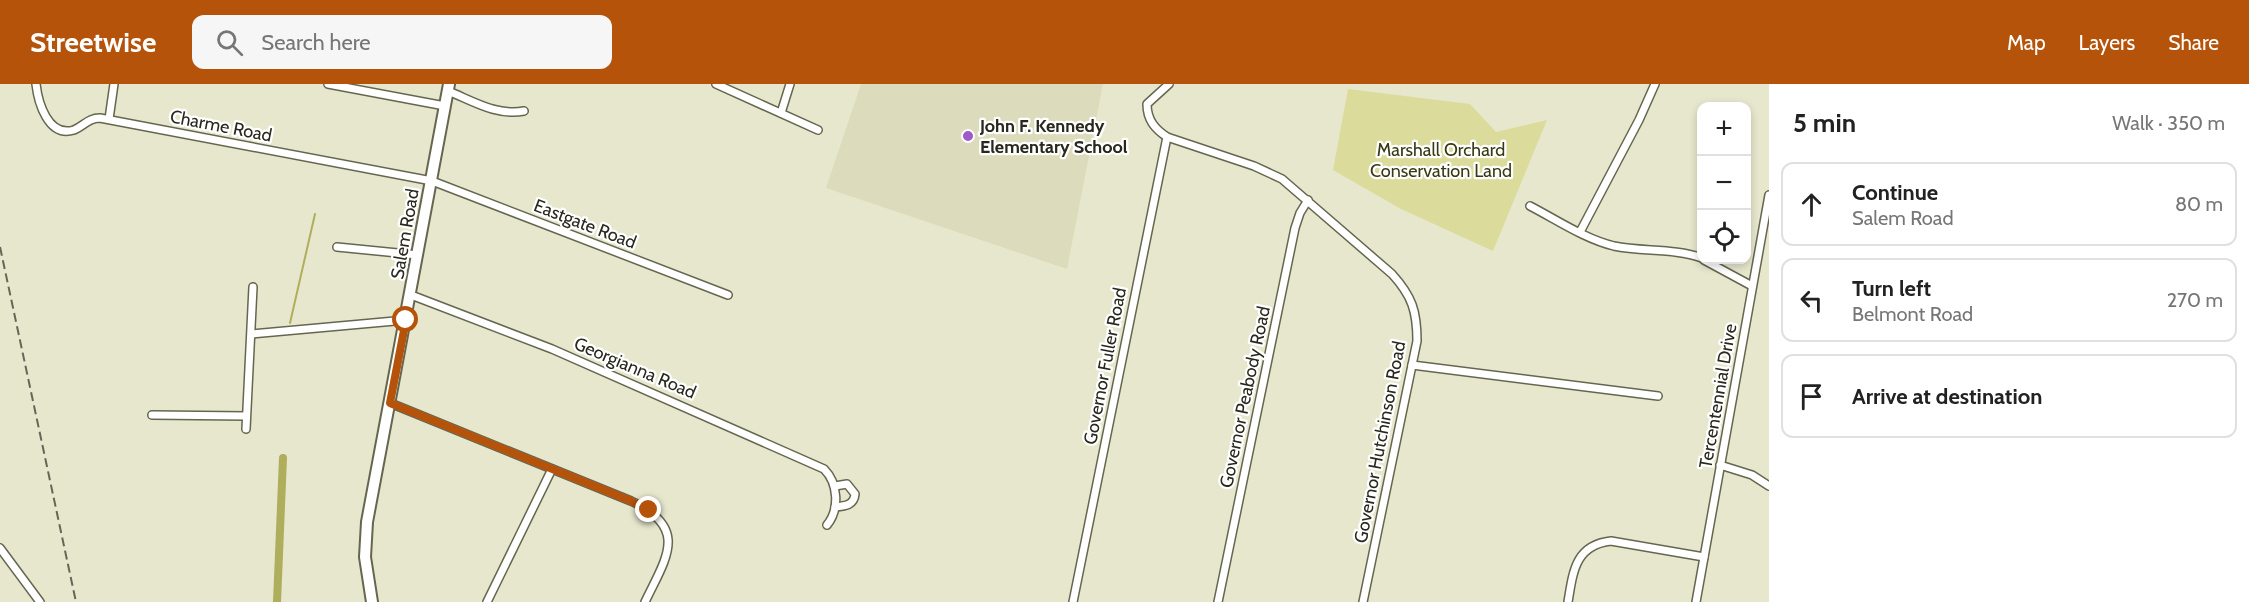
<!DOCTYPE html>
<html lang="en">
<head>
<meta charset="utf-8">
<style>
	:root { --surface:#fff; --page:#f6f6f6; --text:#222; --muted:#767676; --line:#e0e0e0; --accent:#b45309 }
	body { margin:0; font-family:Cabin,sans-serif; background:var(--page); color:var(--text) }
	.controls { position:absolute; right:18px; top:18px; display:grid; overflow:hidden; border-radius:12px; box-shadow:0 3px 9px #0003 }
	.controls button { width:54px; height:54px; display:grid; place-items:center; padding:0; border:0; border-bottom:2px solid var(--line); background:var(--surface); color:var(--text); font:30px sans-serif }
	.stop { position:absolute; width:18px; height:18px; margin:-14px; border:4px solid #b45309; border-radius:50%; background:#fff }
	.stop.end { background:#b45309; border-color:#fff; box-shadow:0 2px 6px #0008 }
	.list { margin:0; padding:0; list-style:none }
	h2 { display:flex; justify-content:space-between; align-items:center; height:78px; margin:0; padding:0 24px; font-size:26px }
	h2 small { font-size:20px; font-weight:400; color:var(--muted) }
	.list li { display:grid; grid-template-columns:39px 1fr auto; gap:18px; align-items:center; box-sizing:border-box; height:84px; margin:0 12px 12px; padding:0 12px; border:2px solid var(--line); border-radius:12px }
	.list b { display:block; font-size:22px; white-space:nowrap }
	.list p { margin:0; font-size:20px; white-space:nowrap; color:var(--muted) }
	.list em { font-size:20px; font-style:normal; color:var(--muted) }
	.icon { flex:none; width:33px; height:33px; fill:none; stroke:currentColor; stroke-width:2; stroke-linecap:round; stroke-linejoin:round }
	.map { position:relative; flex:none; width:1769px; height:518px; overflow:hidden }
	header { display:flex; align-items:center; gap:36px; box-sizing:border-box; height:84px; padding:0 30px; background:var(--accent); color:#fff }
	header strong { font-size:28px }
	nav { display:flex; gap:33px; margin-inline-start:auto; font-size:21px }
	.search { width:420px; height:54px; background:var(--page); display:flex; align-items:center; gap:15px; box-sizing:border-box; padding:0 21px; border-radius:12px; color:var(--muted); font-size:22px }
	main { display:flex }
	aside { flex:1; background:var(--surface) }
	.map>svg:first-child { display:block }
	.built { fill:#dcdcbc }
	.green { fill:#dbdb9b }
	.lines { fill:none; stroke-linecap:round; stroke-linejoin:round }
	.stream { stroke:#afae5c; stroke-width:2 }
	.canal { stroke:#afae5c; stroke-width:8 }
	.street-casing { stroke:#666650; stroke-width:10 }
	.secondary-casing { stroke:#666650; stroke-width:14 }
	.street { stroke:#fff; stroke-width:7 }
	.secondary { stroke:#fff; stroke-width:10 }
	.rail { stroke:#666657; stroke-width:2; stroke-dasharray:9 4.5; stroke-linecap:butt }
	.route { stroke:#b45309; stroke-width:8 }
	.poi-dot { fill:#9e59cd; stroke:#fff; stroke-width:2 }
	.labels { text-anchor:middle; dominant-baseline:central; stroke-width:4.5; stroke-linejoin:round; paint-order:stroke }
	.street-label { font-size:18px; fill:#28281e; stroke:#fff }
	.poi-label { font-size:18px; font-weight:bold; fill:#28281e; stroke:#fff; text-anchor:start }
	.park-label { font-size:18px; fill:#393915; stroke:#fff }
</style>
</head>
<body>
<header>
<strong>Streetwise</strong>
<div class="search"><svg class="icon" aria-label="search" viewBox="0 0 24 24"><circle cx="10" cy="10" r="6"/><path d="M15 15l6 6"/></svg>Search here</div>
<nav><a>Map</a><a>Layers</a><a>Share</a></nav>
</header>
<main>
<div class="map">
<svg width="1769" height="518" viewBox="0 0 1769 518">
	<rect width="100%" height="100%" fill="#e7e7ce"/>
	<path class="built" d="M861 0H1103L1067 185 826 104Z"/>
	<path class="green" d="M1348 5 1470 20 1496 48 1547 36 1493 167 1401 125 1333 86Z"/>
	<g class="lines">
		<path class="stream" d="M290 239 315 130"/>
		<path class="canal" d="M277 518 283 374"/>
		<defs>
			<g id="street">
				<path d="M36 0C38 18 48 54 74 46 84 42 88 34 100 34L432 97 728 211"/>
				<path d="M328 0 445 22"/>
				<path d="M716 0 818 46"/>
				<path d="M1169 0 1147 20C1147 36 1155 45 1167 53L1254 82 1282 95 1392 190C1412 212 1417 227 1417 257L1363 518"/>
				<path d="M448 7C473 17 496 32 524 27"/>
				<path d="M781 29 790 0"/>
				<path d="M109 35 114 0"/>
				<path d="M1530 122C1557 136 1585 155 1614 162 1643 168 1674 164 1702 174"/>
				<path d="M1580 148 1639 36 1655 0"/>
				<path d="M337 163 418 171"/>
				<path d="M1704 176 1752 202"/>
				<path d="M411 211 552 265 824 385C838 399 840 425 827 441"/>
				<path d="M252 250 406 236"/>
				<path d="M1412 281 1658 312"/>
				<path d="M390 319 631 417C690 444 666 474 645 518"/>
				<path d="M152 331 246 332"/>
				<path d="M246 345 253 203"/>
				<path d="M1720 381 1752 391 1769 402"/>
				<path d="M835 402 847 400 855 410C854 421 846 422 835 423"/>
				<path d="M0 464 40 518"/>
				<path d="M487 518 552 385"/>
				<path d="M1073 518 1167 53"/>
				<path d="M1218 518 1295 144 1300 129 1308 116"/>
				<path d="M1568 518C1573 488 1575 461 1611 457L1704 473"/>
				<path d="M1696 518 1769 111"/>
			</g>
			<path id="secondary" d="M372 518 365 473 367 438 449 0"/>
		</defs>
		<use href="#street" class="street-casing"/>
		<use href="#secondary" class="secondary-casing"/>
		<use href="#street" class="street"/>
		<use href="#secondary" class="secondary"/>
		<path class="rail" d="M0 163 76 518"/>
	</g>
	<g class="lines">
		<path class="route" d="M406 236 390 319 631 417 649 426"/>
	</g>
	<circle class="poi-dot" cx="968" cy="52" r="6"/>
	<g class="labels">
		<g class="street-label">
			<text transform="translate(221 42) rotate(11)">Charme Road</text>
			<text transform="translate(585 140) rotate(21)">Eastgate Road</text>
			<text transform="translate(405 150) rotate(-80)">Salem Road</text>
			<text transform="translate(1105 282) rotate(-79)">Governor Fuller Road</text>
			<text transform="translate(635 284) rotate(23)">Georgianna Road</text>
			<text transform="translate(1718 312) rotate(-80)">Tercentennial Drive</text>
			<text transform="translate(1245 313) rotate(-78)">Governor Peabody Road</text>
			<text transform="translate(1380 358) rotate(-79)">Governor Hutchinson Road</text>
		</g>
		<g class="poi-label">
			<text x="980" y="42">John F. Kennedy<tspan x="980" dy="21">Elementary School</tspan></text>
		</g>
		<g class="park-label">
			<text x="1441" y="66">Marshall Orchard<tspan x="1441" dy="21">Conservation Land</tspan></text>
		</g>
	</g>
</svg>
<div class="controls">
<button>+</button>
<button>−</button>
<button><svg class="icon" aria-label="locate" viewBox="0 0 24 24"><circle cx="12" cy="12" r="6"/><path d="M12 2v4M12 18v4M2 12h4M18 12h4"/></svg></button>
</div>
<div class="stop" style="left:406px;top:236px"></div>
<div class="stop end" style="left:649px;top:426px"></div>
</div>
<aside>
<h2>5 min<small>Walk · 350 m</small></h2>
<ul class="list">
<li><svg class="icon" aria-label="ahead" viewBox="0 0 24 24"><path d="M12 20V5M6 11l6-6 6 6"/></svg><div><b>Continue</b><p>Salem Road</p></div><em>80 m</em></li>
<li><svg class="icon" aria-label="left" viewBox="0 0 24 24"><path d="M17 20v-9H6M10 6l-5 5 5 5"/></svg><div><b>Turn left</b><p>Belmont Road</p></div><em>270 m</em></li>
<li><svg class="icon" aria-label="arrive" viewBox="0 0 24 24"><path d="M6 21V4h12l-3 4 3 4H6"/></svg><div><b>Arrive at destination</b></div></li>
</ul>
</aside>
</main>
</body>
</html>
